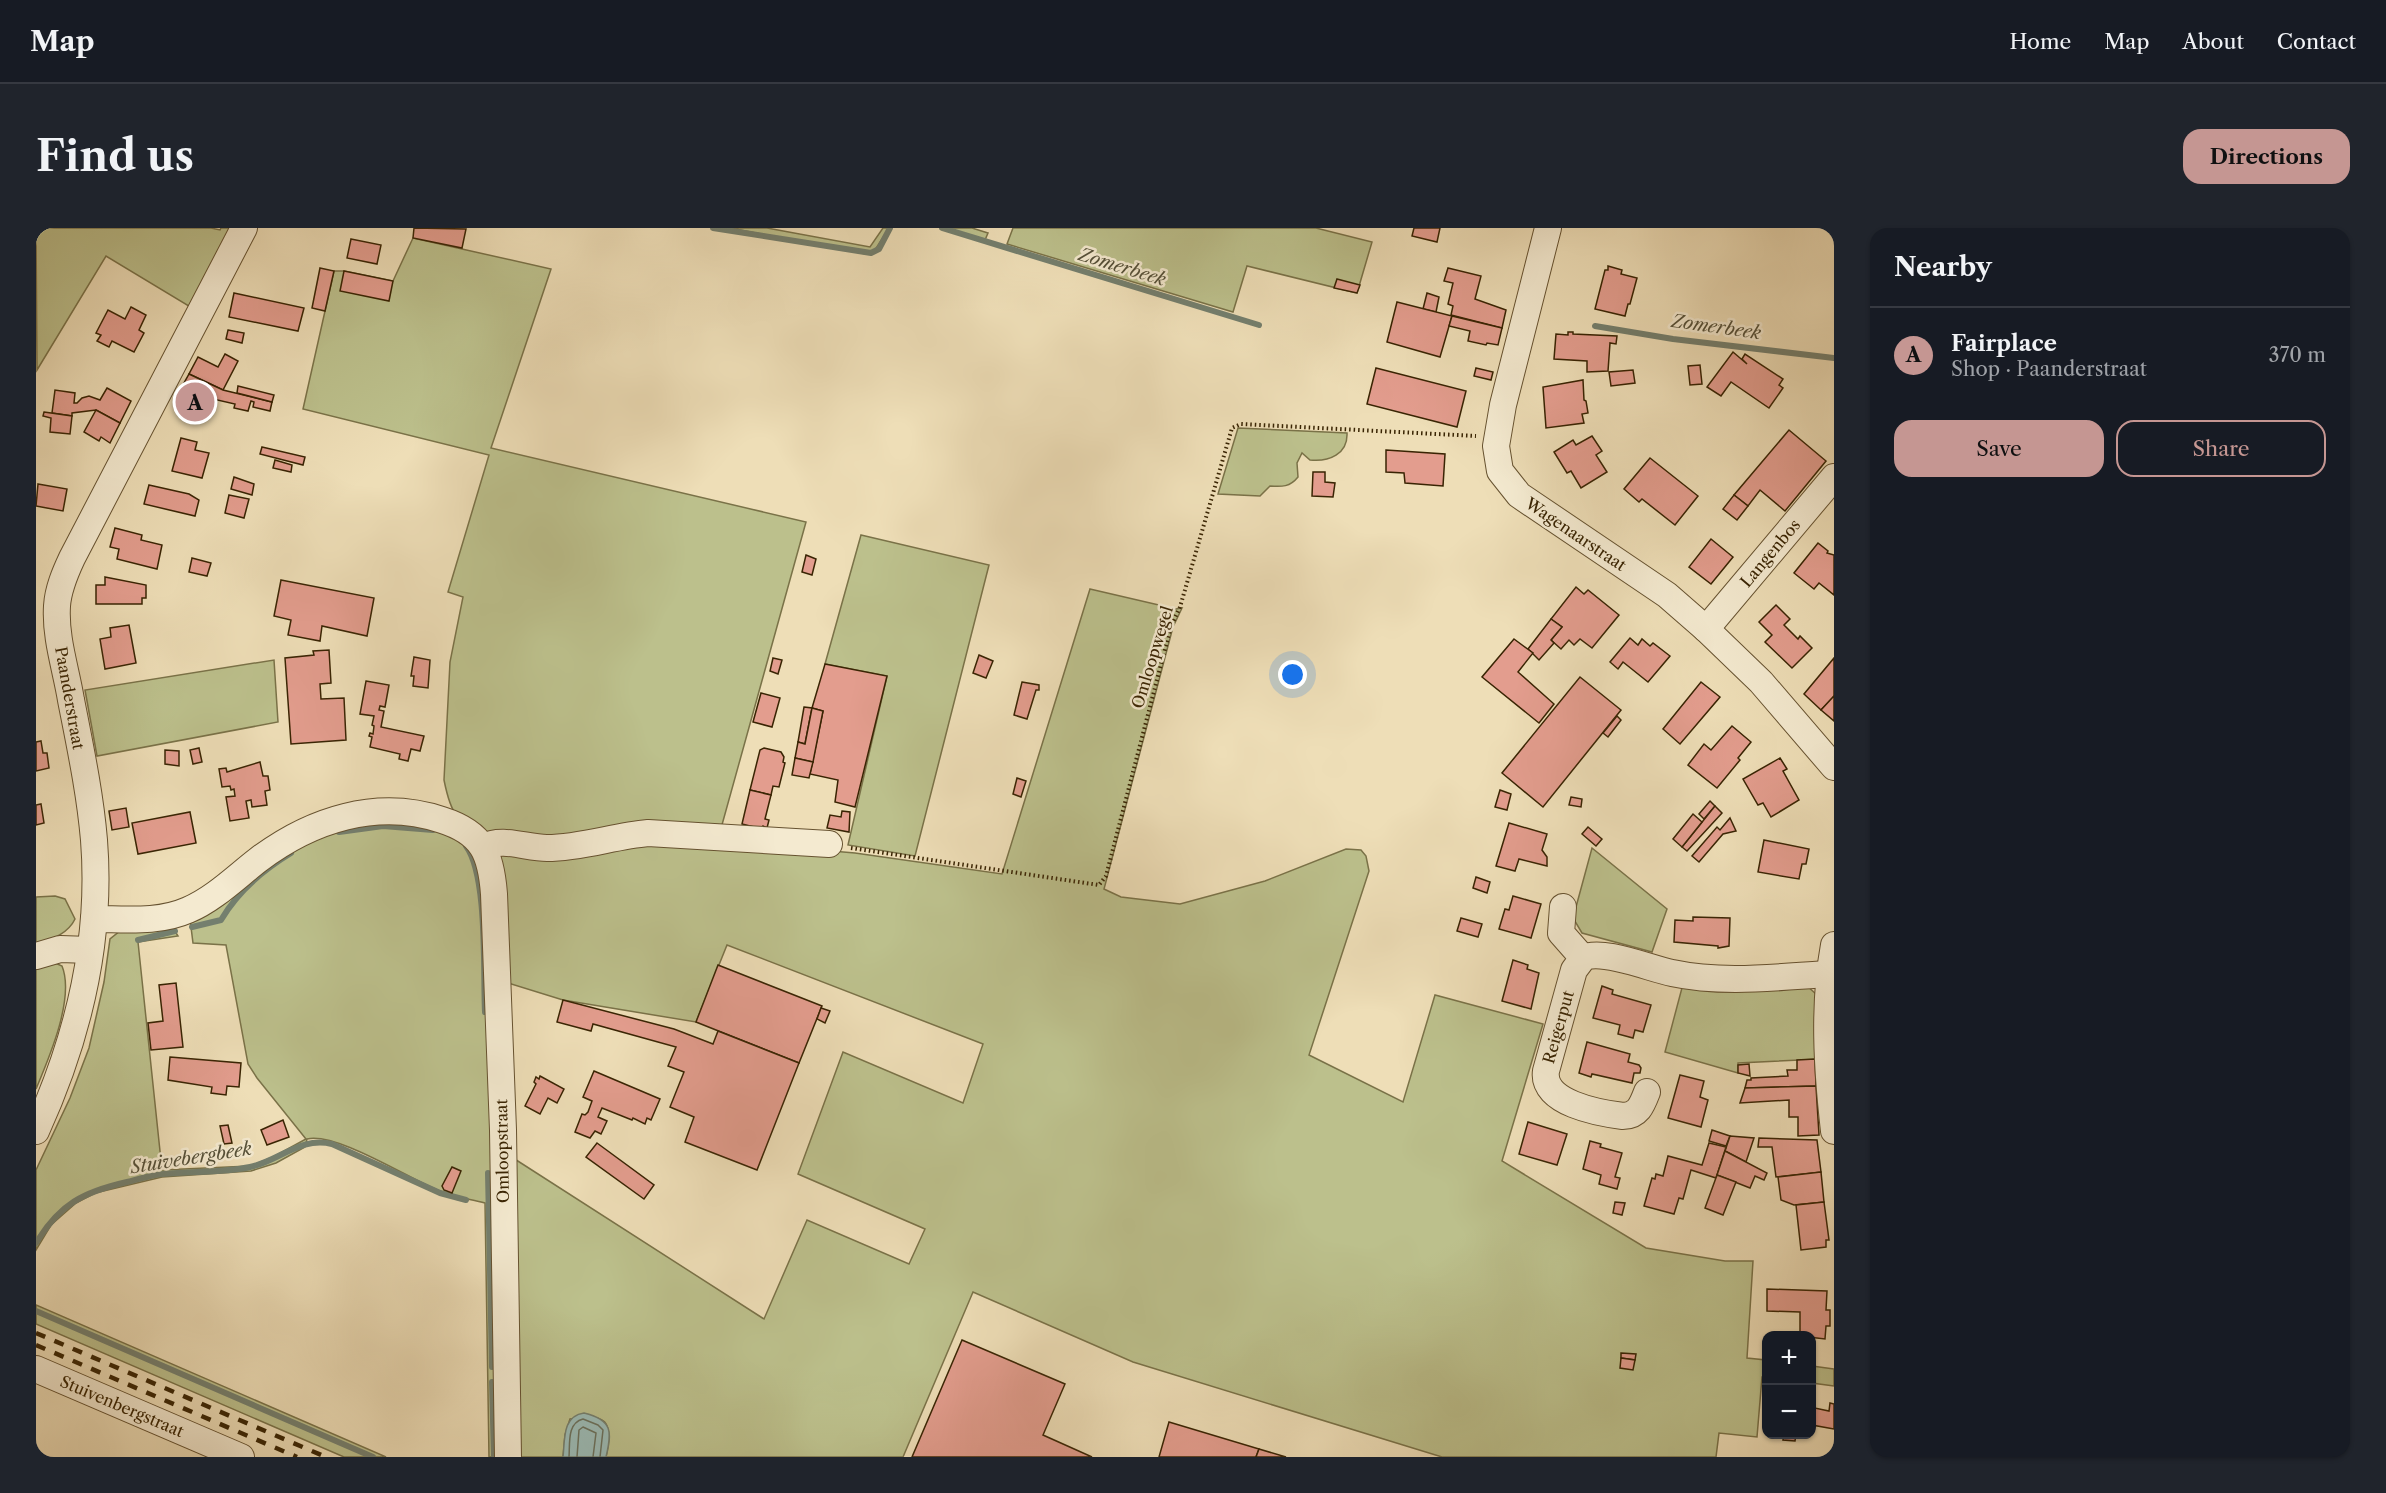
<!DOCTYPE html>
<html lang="en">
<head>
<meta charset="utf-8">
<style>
	:root { --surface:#171b24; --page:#20242c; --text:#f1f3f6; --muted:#9ea1a6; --line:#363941; --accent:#c59692 }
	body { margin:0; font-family:"Libre Caslon Text",serif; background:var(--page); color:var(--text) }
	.controls { position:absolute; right:18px; bottom:18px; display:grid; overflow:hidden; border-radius:12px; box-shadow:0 2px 4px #0004 }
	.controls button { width:54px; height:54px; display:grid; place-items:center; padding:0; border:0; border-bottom:2px solid var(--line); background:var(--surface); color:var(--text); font:30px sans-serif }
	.you { position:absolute; left:1257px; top:447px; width:21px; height:21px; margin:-15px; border:4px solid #fff; border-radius:50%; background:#1a73e8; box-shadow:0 0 0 9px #1a73e833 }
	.badge { display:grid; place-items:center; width:39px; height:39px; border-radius:50%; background:var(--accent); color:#111; font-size:20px; font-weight:700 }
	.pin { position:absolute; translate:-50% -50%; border:3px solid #fff; box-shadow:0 2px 6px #0006 }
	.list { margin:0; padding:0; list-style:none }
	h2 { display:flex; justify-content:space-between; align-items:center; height:78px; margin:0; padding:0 24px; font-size:26px }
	h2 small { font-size:20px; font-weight:400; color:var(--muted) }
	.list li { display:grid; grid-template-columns:39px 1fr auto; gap:18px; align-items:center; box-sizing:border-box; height:96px; padding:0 24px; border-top:2px solid var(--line) }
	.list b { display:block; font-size:22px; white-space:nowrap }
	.list p { margin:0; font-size:20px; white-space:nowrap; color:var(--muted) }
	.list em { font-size:20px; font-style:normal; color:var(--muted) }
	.actions { display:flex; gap:12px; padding:18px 24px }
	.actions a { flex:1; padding:14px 0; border:2px solid var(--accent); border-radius:18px; text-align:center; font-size:21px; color:var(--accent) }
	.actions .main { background:var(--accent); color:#111 }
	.map { position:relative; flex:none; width:1798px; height:1229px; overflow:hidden; border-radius:18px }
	header { display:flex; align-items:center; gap:36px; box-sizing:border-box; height:84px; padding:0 30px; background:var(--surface); border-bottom:2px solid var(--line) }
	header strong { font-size:28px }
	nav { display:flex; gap:33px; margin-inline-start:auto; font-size:21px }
	.intro { display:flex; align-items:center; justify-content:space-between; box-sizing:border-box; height:144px; padding:0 36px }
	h1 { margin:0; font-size:42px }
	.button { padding:15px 27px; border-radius:18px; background:var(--accent); color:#111; font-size:21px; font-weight:700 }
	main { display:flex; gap:36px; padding:0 36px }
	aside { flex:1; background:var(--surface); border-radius:18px; box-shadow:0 2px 4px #0004 }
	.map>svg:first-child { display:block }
	.green { fill:#bcc08c; stroke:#7a7248; stroke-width:1.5 }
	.water { fill:#9bbbb6; stroke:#747f6e; stroke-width:1.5 }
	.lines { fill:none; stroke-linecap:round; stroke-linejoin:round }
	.shore { stroke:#6a705c; stroke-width:1.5 }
	.stream { stroke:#747f6e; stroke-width:6 }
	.building { fill:#e39d8e; stroke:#392403; stroke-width:1.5 }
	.minor-casing { stroke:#665230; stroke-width:28 }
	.path { stroke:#392403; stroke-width:4; stroke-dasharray:1.5 3; stroke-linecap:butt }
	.minor { stroke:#f4ead0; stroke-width:26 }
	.rail { stroke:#392403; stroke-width:4.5; stroke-dasharray:10 10; stroke-linecap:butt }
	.labels { text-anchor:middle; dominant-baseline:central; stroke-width:5; stroke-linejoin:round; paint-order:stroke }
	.street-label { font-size:16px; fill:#392403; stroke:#f4ead0 }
	.water-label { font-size:18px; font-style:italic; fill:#565139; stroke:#f4ead0 }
</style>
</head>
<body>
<header>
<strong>Map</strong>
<nav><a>Home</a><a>Map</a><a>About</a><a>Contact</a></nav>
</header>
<div class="intro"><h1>Find us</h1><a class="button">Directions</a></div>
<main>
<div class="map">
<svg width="1798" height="1229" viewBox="0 0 1798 1229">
	<rect width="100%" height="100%" fill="#eedeb7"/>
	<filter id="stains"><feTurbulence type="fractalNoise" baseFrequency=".00333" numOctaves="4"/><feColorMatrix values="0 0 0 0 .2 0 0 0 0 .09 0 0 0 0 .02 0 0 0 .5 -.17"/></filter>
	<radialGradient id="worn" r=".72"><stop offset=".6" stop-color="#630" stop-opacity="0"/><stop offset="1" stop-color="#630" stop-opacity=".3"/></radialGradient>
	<g class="green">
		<path d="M0 0H175L184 2 185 0H197L156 80 70 28 1 142Z"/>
		<path d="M694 0H731L834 19 847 0H853L839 22 830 26Z"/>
		<path d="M911 0H936L952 5 949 12Z"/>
		<path d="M977 0H1280L1336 14 1321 65 1211 38 1197 84 971 16Z"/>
		<path d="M377 10 515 41 455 220 770 294 684 604 469 611C457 606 429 598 421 588 414 580 410 562 408 552L414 434 427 369 412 364 453 227 267 181 298 43H308L357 53Z"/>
		<path d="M1202 200 1311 205C1312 226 1293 234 1274 232L1266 225 1261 235 1262 249C1254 259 1246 259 1234 258L1224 268 1182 266Z"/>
		<path d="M825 307 953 337 879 628 812 617 851 448 789 436Z"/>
		<path d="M1054 361 1140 381 1146 380 1137 399 1068 661 1085 669 1144 676 1229 653 1310 621 1325 622 1330 628 1333 643 1273 827 1367 874 1399 767 1507 796 1466 933 1610 1020 1689 1033H1717L1711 1130 1730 1132V1149H1726L1721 1209 1683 1205 1680 1229H1406L1097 1134 937 1064 867 1229H570C578 1193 570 1184 534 1191L529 1207 527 1229H479L474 928 728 1091 771 992 873 1036 889 1001 762 946 807 824 927 875 947 816 691 717 660 794 527 772 472 755 461 631 468 623 606 610 693 614 819 625 966 646Z"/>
		<path d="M238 432 242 494 61 528 49 462Z"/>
		<path d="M332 592 417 603 449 642 463 1229H453L449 975C434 971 418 969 404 963 373 951 301 904 271 911L269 919 240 935 215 943 126 949 59 965 40 975 15 997 0 1022V942L34 870 53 820 68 754 74 711 84 703 135 697 142 708 102 714 126 942 214 938 237 929 270 911 221 850 212 836 190 717 157 715 154 691 243 625Z"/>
		<path d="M1556 620 1631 681 1616 724 1546 705 1537 690Z"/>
		<path d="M19 668 29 671 39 691C32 706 14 712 0 718V669Z"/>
		<path d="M17 734 26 738C39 770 13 830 0 861V737Z"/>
		<path d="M1647 756 1771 758 1780 766 1785 831 1702 835V845L1629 824Z"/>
		<path d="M0 1077 350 1229H308L0 1096Z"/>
		<path d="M1776 1138 1798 1141V1158L1776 1155Z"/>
	</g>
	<path class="water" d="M548 1185C577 1192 576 1204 570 1229H527C529 1212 526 1188 548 1185Z"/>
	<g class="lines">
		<g class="shore">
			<path d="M533 1229C534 1215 531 1195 547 1191L562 1197 567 1202 564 1229"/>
			<path d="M541 1229 543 1202 547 1199 560 1205 557 1229"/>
		</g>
		<g class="stream">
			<path d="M677 0 835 25 843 21 854 0"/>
			<path d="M906 0 1223 97"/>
			<path d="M1559 98 1637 111 1798 130"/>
			<path d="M303 604 347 598 397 602"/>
			<path d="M430 618C452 648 447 744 449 784"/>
			<path d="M156 699 185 692C202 663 227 642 255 625"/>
			<path d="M102 712 139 703"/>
			<path d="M452 945 456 1139"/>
			<path d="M0 1015C24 976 47 964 91 954 103 951 115 947 127 946 156 943 186 945 214 939 243 933 265 908 296 916L404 965 430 972"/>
			<path d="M0 1083 337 1229"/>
			<path d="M456 1154 458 1229"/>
		</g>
	</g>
	<g class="building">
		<path d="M378 0 430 1 426 20 377 10Z"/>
		<path d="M1378 0H1404L1401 14 1376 8Z"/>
		<path d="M315 11 345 17 341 36 311 30Z"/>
		<path d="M1572 38 1586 42 1585 46 1601 50 1594 76H1592L1589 88 1559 81 1569 42H1572Z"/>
		<path d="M284 40 298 43 289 83 276 80Z"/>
		<path d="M1412 40 1445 48 1439 71 1470 82 1466 100 1415 87 1417 78 1412 76 1417 55 1408 53Z"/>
		<path d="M308 43 357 53 353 73 304 63Z"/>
		<path d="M1301 51 1324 57 1321 65 1298 60Z"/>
		<path d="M198 65 268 80 262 103 193 89Z"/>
		<path d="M1391 65 1403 69 1400 84 1387 81Z"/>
		<path d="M1361 74 1416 88 1404 129 1351 114Z"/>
		<path d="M95 79 110 87 103 102 108 105 98 124 76 113 73 119 61 113 65 107 60 105 72 82 89 91Z"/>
		<path d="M1416 88 1466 100 1462 117 1451 115 1450 117 1432 113 1434 103 1413 98Z"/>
		<path d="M192 102 208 105 206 115 190 111Z"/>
		<path d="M1532 104H1537V106L1581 108 1580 116 1574 115 1572 143 1551 144V133L1518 131 1520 106 1532 107Z"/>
		<path d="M1697 124 1711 136 1706 131 1709 126 1747 151 1743 157 1747 160 1733 180 1695 154 1685 168 1671 159Z"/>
		<path d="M189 126 202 133 187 162 153 146 162 129 182 139Z"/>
		<path d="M1664 137 1666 156 1654 157 1652 138Z"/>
		<path d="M1340 140 1430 163 1421 199 1331 176Z"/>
		<path d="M1440 140 1457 144 1455 152 1438 148Z"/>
		<path d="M1597 142 1599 155 1575 158 1573 144Z"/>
		<path d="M153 146 187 162 236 174 234 183 217 179 218 174 215 173 212 183 198 180 199 176 173 170 161 191 140 181 147 166 143 164Z"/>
		<path d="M1547 152 1548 172 1550 173 1552 185 1546 186 1548 195 1510 200 1507 159Z"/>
		<path d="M202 158 238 167 236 174 201 165Z"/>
		<path d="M71 160 95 173 84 195 60 182 36 185V188L16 185 19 162 39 165 38 175H41L46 170 53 168 64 172Z"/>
		<path d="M60 182 84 195 74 215 65 209 63 213 48 204Z"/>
		<path d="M8 184 36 188 34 206 14 204 15 190 7 188Z"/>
		<path d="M1753 202 1790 233 1749 283 1724 262 1712 278 1698 267Z"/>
		<path d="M1556 208 1566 223 1560 227 1571 244 1545 260 1535 243 1531 245 1518 224 1537 212 1540 217Z"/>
		<path d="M145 210 161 214 159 222 173 225 166 250 136 243Z"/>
		<path d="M226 219 269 229 267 237 224 226Z"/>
		<path d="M1350 222 1409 226 1407 258 1369 255 1368 245 1350 244Z"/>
		<path d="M1614 230 1662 268 1639 297 1606 271 1603 274 1588 261Z"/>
		<path d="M239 232 256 237 255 244 237 240Z"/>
		<path d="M1277 244H1289V254L1299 255 1297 269 1276 268Z"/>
		<path d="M198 249 218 256 216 267 195 261Z"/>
		<path d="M2 256 31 261 27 283 0 278Z"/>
		<path d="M113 257 153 266 163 272 159 288 108 276Z"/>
		<path d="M193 267 213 271 208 290 189 285Z"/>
		<path d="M1698 267 1712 278 1701 292 1687 281Z"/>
		<path d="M79 300 106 307 105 312 126 317 121 341 81 331 83 321 74 319Z"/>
		<path d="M1675 311 1697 329 1675 356 1653 339Z"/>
		<path d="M1782 315 1792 323 1791 325 1798 327V367L1783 355 1778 361 1758 345Z"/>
		<path d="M770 327 780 331 776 347 766 344Z"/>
		<path d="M156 330 175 335 171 348 153 344Z"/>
		<path d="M69 349 110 357V370H106V376H60V357H69Z"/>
		<path d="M245 352 338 370 331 408 286 398 284 413 252 407 255 392 238 388Z"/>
		<path d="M1540 359 1548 366 1552 362 1583 387 1556 420 1544 411 1538 417 1533 412 1525 421 1515 412 1526 399 1515 391Z"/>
		<path d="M1740 377 1754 391 1748 397 1762 411 1764 408 1776 420 1756 440 1729 414 1736 407 1723 394Z"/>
		<path d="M1515 391 1526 399 1515 412 1518 415 1503 432 1492 421Z"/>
		<path d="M93 397 100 435 69 441 64 411 75 409 74 400Z"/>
		<path d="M1594 410 1602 417 1606 411 1614 418 1617 415 1634 428 1612 454 1587 434 1582 441 1574 434Z"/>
		<path d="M1478 411 1497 425 1482 444 1518 476 1503 495 1446 449Z"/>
		<path d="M293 422 295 455 284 456 285 471 308 470 310 512 255 516 249 430 278 427 277 423Z"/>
		<path d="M943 427 957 433 950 450 937 445Z"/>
		<path d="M378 429 394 432 392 460 377 458 378 448H375Z"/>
		<path d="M737 430 746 432 742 446 734 443Z"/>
		<path d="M1798 430V468L1785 482 1768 466Z"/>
		<path d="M789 436 851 448 819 579 799 574 802 552 774 546 787 483 776 480Z"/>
		<path d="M1544 449 1585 482 1507 579 1466 545Z"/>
		<path d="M330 453 353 457 349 479 344 478 343 482 348 483 345 499 388 508 384 523 375 521 372 533 363 531 364 526 334 519 336 509 333 508 334 505 337 506 338 498 336 497 338 488 324 486Z"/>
		<path d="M986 454 1003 457V462H1000L991 491 978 487Z"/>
		<path d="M1665 454 1684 469 1644 516 1627 501Z"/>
		<path d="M725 465 744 470 736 499 717 494Z"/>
		<path d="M1798 468V493L1785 482Z"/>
		<path d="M768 479 776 480 769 516 762 514Z"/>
		<path d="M776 480 787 483 777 534 759 530 762 514 769 516Z"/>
		<path d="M1581 488 1585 492 1572 509 1567 505Z"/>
		<path d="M1696 498 1715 514 1702 530 1704 532 1681 560 1652 537 1668 516 1675 522Z"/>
		<path d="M5 513 7 525H11L13 540 0 543V514Z"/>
		<path d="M163 520 166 534 157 536 154 522Z"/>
		<path d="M728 520 745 524 748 529 747 534 749 535 743 559 737 558 735 567 714 562 724 522Z"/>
		<path d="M129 522 143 523V538L129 536Z"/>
		<path d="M759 530 777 534 773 550 756 547Z"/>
		<path d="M1744 530 1751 541 1747 543 1763 572 1735 589 1727 575 1722 577 1707 551Z"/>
		<path d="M224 534 227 548H232L234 562 229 563 231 577 216 579 215 572 210 573 213 590 194 593 190 569 199 568 198 561 195 562 194 558 186 559 183 541 190 540 191 544Z"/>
		<path d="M981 550 990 553 985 569 977 566Z"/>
		<path d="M714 562 735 567 729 591 733 592 731 600 727 598 726 601 706 596Z"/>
		<path d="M1464 562 1475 566 1471 582 1459 579Z"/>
		<path d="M1535 569 1546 571 1545 579 1533 577Z"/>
		<path d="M1674 573 1679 578 1668 591 1663 586Z"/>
		<path d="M5 576 8 595 0 597V577Z"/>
		<path d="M1679 578 1686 585 1651 623 1646 619Z"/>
		<path d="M90 580 93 599 76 602 73 583Z"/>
		<path d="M806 583 814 584 813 604 791 600 794 587 805 589Z"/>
		<path d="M154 584 160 615 102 626 96 595Z"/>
		<path d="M1657 586 1666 594 1646 619 1637 611Z"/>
		<path d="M1694 590 1700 603 1687 606 1663 634 1656 628 1681 599 1684 602Z"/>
		<path d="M1473 595 1511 606 1506 622 1511 629V638L1483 631 1479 643 1460 638Z"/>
		<path d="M1552 599 1566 611 1560 618 1546 606Z"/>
		<path d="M1728 612 1773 621 1770 636H1766L1763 651 1722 644Z"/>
		<path d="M1440 649 1454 654 1451 665 1437 660Z"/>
		<path d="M1477 668 1505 676 1495 710 1463 701 1469 681 1473 682Z"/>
		<path d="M1657 689 1694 690 1693 718 1682 720V718L1638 714 1639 692 1657 693Z"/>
		<path d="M1425 690 1446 696 1442 709 1421 703Z"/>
		<path d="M1477 732 1492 737 1491 741 1503 745 1495 781 1466 773Z"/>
		<path d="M682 737 786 778 763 835 660 794Z"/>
		<path d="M140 755 147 819 115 822 112 795 127 793 123 757Z"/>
		<path d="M1566 758 1577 762 1576 766 1615 777 1607 804 1599 802 1597 810 1582 806 1584 797 1557 790Z"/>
		<path d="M527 772 638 801 677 816 682 803 763 835 721 942 649 914 658 889 634 879 648 844 632 838 640 819 557 796 555 803 521 794Z"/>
		<path d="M785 780 794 783 789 795 781 791Z"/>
		<path d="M1551 814 1594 826 1592 834 1603 837 1605 840 1604 845H1598L1596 855 1556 846 1555 849 1543 845Z"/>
		<path d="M134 829 205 835 203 859 191 858 190 867 175 865 176 859 132 852Z"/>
		<path d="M1779 831 1780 858 1709 860 1711 852H1715V850L1752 848 1751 842H1761V832Z"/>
		<path d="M1713 836 1714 848 1702 845V837Z"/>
		<path d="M558 843 624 871 615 892 611 890 609 896 597 890 596 892 566 880 562 889 571 893 565 906 559 903 554 910 539 904 546 886 549 887 552 884 556 873 547 869Z"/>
		<path d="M1644 847 1668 853 1664 869 1672 872 1665 899 1632 890Z"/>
		<path d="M504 848 528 861 521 875 512 870 504 886 489 878 500 856 498 854 500 849 503 851Z"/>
		<path d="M1780 858 1783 907 1762 908V889H1753V872L1704 875 1709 860Z"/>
		<path d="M247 892 253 909 231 917 225 902Z"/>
		<path d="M1492 894 1531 906 1521 937 1483 926Z"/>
		<path d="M192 897 196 915 188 916 184 898Z"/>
		<path d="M1676 902 1694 908 1690 918 1673 913Z"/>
		<path d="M1694 908 1718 910 1710 934 1689 923Z"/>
		<path d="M1723 910 1781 912 1785 944 1740 949 1736 919H1722Z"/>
		<path d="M1554 913 1565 916 1564 919 1586 925 1579 949 1584 950 1581 961 1563 956 1565 947 1547 941Z"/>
		<path d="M561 915 618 957 608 971 550 929Z"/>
		<path d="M1673 915 1690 919 1680 950 1655 942 1647 971 1643 970 1638 986 1608 978 1616 950 1619 951 1620 946 1627 948 1632 928 1666 937Z"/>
		<path d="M1689 923 1731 945 1728 952 1719 948 1714 960 1681 947Z"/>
		<path d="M416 939 425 943 416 965 408 962 406 958Z"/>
		<path d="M1785 944 1788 974 1758 977 1745 972 1742 949Z"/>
		<path d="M1681 947 1700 954 1687 987 1669 980Z"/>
		<path d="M1579 974 1589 975 1586 987 1577 985Z"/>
		<path d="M1788 974 1793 1012H1790V1019L1765 1022 1760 977Z"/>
		<path d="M1731 1061 1791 1063 1790 1082H1794V1098H1790L1789 1111 1764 1108V1084L1731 1083Z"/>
		<path d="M926 1112 1029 1156 1007 1207 1056 1229H876Z"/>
		<path d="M1585 1125 1600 1126 1599 1132 1585 1130Z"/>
		<path d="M1585 1130 1599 1132 1597 1142 1584 1140Z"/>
		<path d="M1794 1175 1798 1176V1201L1776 1197V1183H1778L1779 1180 1793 1183Z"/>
		<path d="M1133 1194 1223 1221 1220 1229H1123Z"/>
		<path d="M1748 1206H1760L1759 1213 1747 1212Z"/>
		<path d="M1223 1221 1250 1229H1220Z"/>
	</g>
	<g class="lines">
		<defs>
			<g id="minor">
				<path d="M1512 0 1467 177 1460 218 1464 243 1483 267 1631 367 1670 401 1725 454 1798 539"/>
				<path d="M1670 401 1798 249"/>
				<path d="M447 619C467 609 490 620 511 620 545 620 578 608 612 605L793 616"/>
				<path d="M1527 679 1525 705 1547 730"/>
				<path d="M58 691C89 691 123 695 152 682 178 671 200 649 222 632 275 592 341 570 406 592 447 605 455 626 458 666L467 902 472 1229"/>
				<path d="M1798 717C1787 778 1791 841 1798 903"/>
				<path d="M0 728 24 721 54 722"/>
				<path d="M1611 864C1606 877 1602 888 1587 888 1563 885 1505 875 1510 843L1538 742 1547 730C1566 720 1615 741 1636 745 1687 756 1741 749 1792 746"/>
				<path d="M0 903C42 811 66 713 58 612 54 565 44 518 35 472 30 441 19 410 21 378 22 361 29 345 36 330L208 0"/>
				<path d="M0 1141 205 1229"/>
			</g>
		</defs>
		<use href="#minor" class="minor-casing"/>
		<path class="path" d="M815 620 1063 657 1070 648 1135 398 1144 379 1196 200 1205 196 1440 208"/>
		<use href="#minor" class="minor"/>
		<g class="rail">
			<path d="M0 1105 290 1229"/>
			<path d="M0 1117 261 1229"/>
		</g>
	</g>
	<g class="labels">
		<g class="street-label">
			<text transform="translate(1540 306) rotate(34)">Wagenaarstraat</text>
			<text transform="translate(1734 325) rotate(-50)">Langenbos</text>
			<text transform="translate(1116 429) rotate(-73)">Omloopwegel</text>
			<text transform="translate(34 470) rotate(80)">Paanderstraat</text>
			<text transform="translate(1522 799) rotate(-74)">Reigerput</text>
			<text transform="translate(466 923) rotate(-91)">Omloopstraat</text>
			<text transform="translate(86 1178) rotate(23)">Stuivenbergstraat</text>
		</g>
		<g class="water-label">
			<text transform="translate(1086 39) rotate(17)">Zomerbeek</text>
			<text transform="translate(1680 99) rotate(8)">Zomerbeek</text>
			<text transform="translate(155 930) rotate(-9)">Stuivebergbeek</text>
		</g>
	</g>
	<rect width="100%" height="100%" filter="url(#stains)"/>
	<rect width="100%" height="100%" fill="url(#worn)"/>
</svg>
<div class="controls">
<button>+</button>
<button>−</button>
</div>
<div class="you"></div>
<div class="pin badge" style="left:159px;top:174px">A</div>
</div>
<aside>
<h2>Nearby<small></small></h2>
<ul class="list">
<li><span class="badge">A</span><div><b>Fairplace</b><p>Shop · Paanderstraat</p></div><em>370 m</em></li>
</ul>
<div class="actions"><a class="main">Save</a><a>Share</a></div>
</aside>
</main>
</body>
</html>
